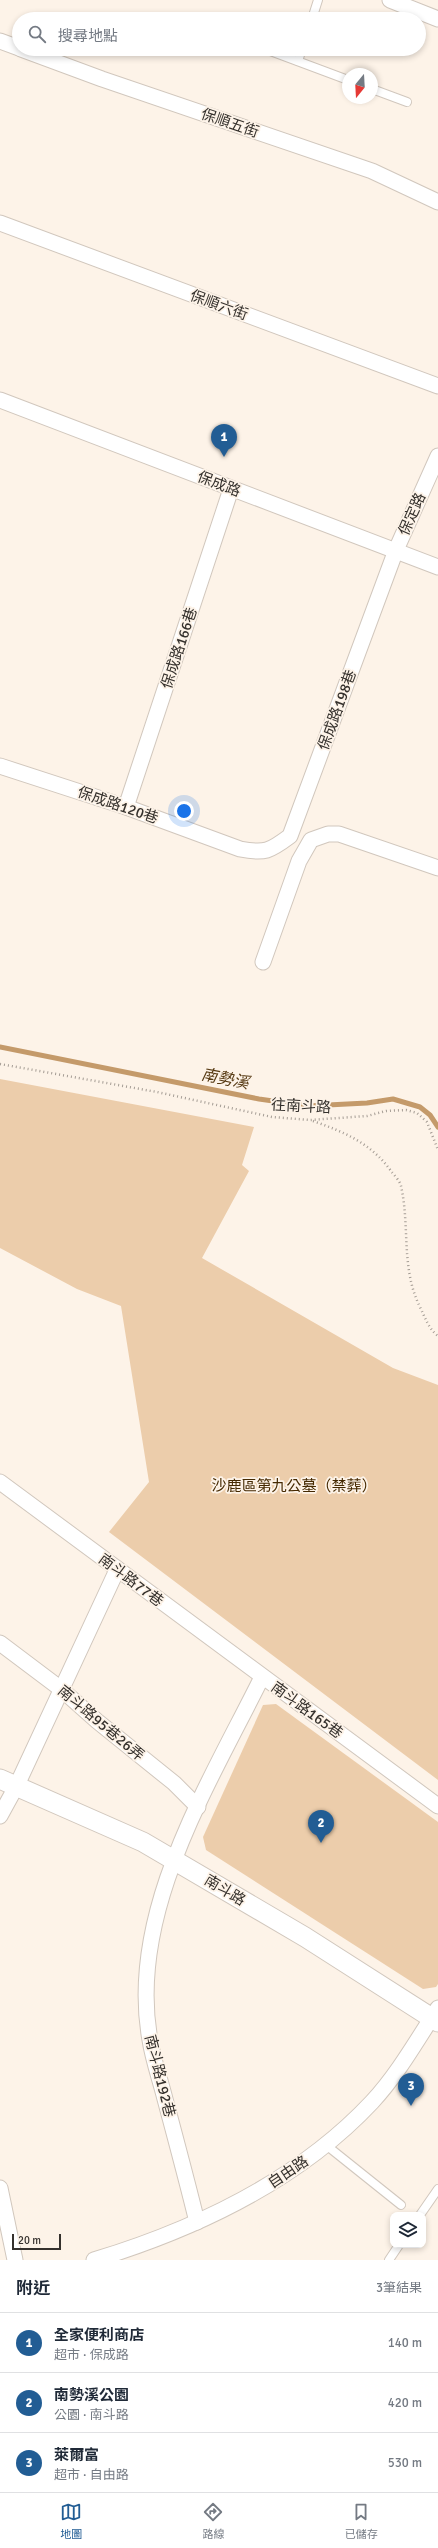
<!DOCTYPE html>
<html lang="zh-TW">
<head>
<meta charset="utf-8">
<style>
	:root { --surface:#fff; --page:#f2f2f3; --text:#1f2937; --muted:#747a83; --line:#e0e1e3; --accent:#225d94 }
	body { margin:0; font-family:Signika,"Noto Sans TC",sans-serif; background:var(--page); color:var(--text) }
	.controls { position:absolute; right:12px; bottom:12px; display:grid; overflow:hidden; border-radius:8px; box-shadow:0 2px 6px #0003 }
	.controls button { width:36px; height:36px; display:grid; place-items:center; padding:0; border:0; border-bottom:1px solid var(--line); background:var(--surface); color:var(--text); font:20px sans-serif }
	.compass { position:absolute; left:342px; top:68px; width:36px; height:36px; border-radius:50%; background:var(--surface); box-shadow:0 2px 6px #0003; rotate:198deg }
	.scale { position:absolute; left:12px; bottom:10px; width:49px; box-sizing:border-box; padding-left:4px; border:2px solid #35312d; border-top:0; font-size:11px; line-height:14px; white-space:nowrap; color:#35312d; -webkit-text-stroke:3px #fdf3e8; paint-order:stroke }
	.you { position:absolute; left:184px; top:811px; width:14px; height:14px; margin:-10px; border:3px solid #fff; border-radius:50%; background:#1a73e8; box-shadow:0 0 0 6px #1a73e833 }
	.badge { display:grid; place-items:center; width:26px; height:26px; border-radius:50%; background:var(--accent); color:#fff; font-size:13px; font-weight:700 }
	.pin { position:absolute; translate:-50% -33px; filter:drop-shadow(0 1px 2px #0008) }
	.pin::after { content:''; position:absolute; top:21px; width:14px; height:12px; background:inherit; clip-path:polygon(0 0,100% 0,50% 100%) }
	.list { margin:0; padding:0; list-style:none }
	h2 { display:flex; justify-content:space-between; align-items:center; height:52px; margin:0; padding:0 16px; font-size:17px }
	h2 small { font-size:13px; font-weight:400; color:var(--muted) }
	.list li { display:grid; grid-template-columns:26px 1fr auto; gap:12px; align-items:center; box-sizing:border-box; height:60px; padding:0 16px; border-top:1px solid var(--line) }
	.list b { display:block; font-size:15px; white-space:nowrap }
	.list p { margin:0; font-size:13px; white-space:nowrap; color:var(--muted) }
	.list em { font-size:13px; font-style:normal; color:var(--muted) }
	.icon { flex:none; width:22px; height:22px; fill:none; stroke:currentColor; stroke-width:2; stroke-linecap:round; stroke-linejoin:round }
	.map { position:relative; flex:none; width:438px; height:2260px; overflow:hidden }
	.search { position:absolute; background:var(--surface); box-shadow:0 2px 6px #0003; left:12px; right:12px; top:12px; height:44px; display:flex; align-items:center; gap:10px; box-sizing:border-box; padding:0 14px; border-radius:22px; color:var(--muted); font-size:15px }
	.sheet { height:232px; background:var(--surface) }
	nav { display:flex; justify-content:space-around; align-items:center; box-sizing:border-box; height:56px; border-top:1px solid var(--line); background:var(--surface); font-size:11px; color:var(--muted) }
	nav a { display:grid; justify-items:center; gap:2px }
	nav .on { color:var(--accent) }
	.map>svg:first-child { display:block }
	.green { fill:#eccdab }
	.lines { fill:none; stroke-linecap:round; stroke-linejoin:round }
	.stream { stroke:#c49a6a; stroke-width:5 }
	.service-casing { stroke:#d1c7bd; stroke-width:10 }
	.minor-casing { stroke:#d1c7bd; stroke-width:17 }
	.tertiary-casing { stroke:#d1c7bd; stroke-width:21 }
	.path { stroke:#a49c94; stroke-width:2.5; stroke-dasharray:1 3; stroke-linecap:butt }
	.service { stroke:#fff; stroke-width:8 }
	.minor { stroke:#fff; stroke-width:15 }
	.tertiary { stroke:#fff; stroke-width:19 }
	.labels { text-anchor:middle; dominant-baseline:central; stroke-width:3.5; stroke-linejoin:round; paint-order:stroke }
	.street-label { font-size:15px; fill:#35312d; stroke:#fdf3e8 }
	.park-label { font-size:15px; fill:#452901; stroke:#fdf3e8 }
	.water-label { font-size:16px; font-style:italic; fill:#563912; stroke:#fdf3e8 }
</style>
</head>
<body>
<div class="map">
<svg width="438" height="2260" viewBox="0 0 438 2260">
	<rect width="100%" height="100%" fill="#fdf3e8"/>
	<g class="green">
		<path d="M0 1079 254 1127 242 1165 249 1171 202 1258 393 1368 438 1385V1780L109 1532 149 1482 121 1306 77 1289 0 1248Z"/>
		<path d="M276 1704 438 1822V1984L436 1987 423 1989 206 1850 203 1837 263 1705Z"/>
	</g>
	<g class="lines">
		<path class="stream" d="M0 1047 259 1099 308 1106 367 1103 393 1099 420 1107 430 1115 438 1127"/>
		<defs>
			<g id="service">
				<path d="M312 19 318 0"/>
				<path d="M265 49 348 80"/>
				<path d="M298 61 302 49"/>
				<path d="M372 89 407 102"/>
				<path d="M326 2145 401 2205"/>
				<path d="M420 2215 438 2189"/>
				<path d="M389 2260 399 2245"/>
			</g>
			<g id="minor">
				<path d="M390 0 438 19"/>
				<path d="M0 41 19 48"/>
				<path d="M21 49 102 79 372 171 438 202"/>
				<path d="M0 223 438 386"/>
				<path d="M0 400 438 567"/>
				<path d="M0 766 126 807 240 849C265 854 270 851 290 836L396 550 438 456"/>
				<path d="M126 807 231 489"/>
				<path d="M263 962 299 861 311 840 328 834H339L438 868"/>
				<path d="M0 1482 438 1806"/>
				<path d="M0 1643 61 1689 97 1721 174 1783 198 1807"/>
				<path d="M0 1816 17 1785 117 1570"/>
				<path d="M0 2188 15 2260"/>
				<path d="M197 2222C187 2181 176 2140 165 2099 160 2079 153 2060 150 2040 127 1914 208 1786 262 1677"/>
				<path d="M94 2260C196 2229 298 2181 372 2102 398 2074 417 2040 438 2008"/>
			</g>
			<path id="tertiary" d="M0 1779 143 1842 305 1937 438 2022"/>
		</defs>
		<use href="#service" class="service-casing"/>
		<use href="#minor" class="minor-casing"/>
		<use href="#tertiary" class="tertiary-casing"/>
		<g class="path">
			<path d="M0 1064 157 1092 272 1117 310 1120 367 1116 386 1111 406 1110 417 1113 427 1122 438 1150"/>
			<path d="M313 1121C344 1132 371 1143 391 1171 394 1175 400 1181 401 1186 410 1226 401 1267 419 1305 425 1317 428 1328 438 1336"/>
		</g>
		<use href="#service" class="service"/>
		<use href="#minor" class="minor"/>
		<use href="#tertiary" class="tertiary"/>
	</g>
	<g class="labels">
		<g class="street-label">
			<text transform="translate(230 123) rotate(19)">保順五街</text>
			<text transform="translate(219 305) rotate(20)">保順六街</text>
			<text transform="translate(219 484) rotate(21)">保成路</text>
			<text transform="translate(412 514) rotate(-66)">保定路</text>
			<text transform="translate(179 648) rotate(-72)">保成路166巷</text>
			<text transform="translate(337 710) rotate(-70)">保成路198巷</text>
			<text transform="translate(118 805) rotate(19)">保成路120巷</text>
			<text transform="translate(301 1106) rotate(3)">往南斗路</text>
			<text transform="translate(131 1580) rotate(37)">南斗路77巷</text>
			<text transform="translate(307 1710) rotate(36)">南斗路165巷</text>
			<text transform="translate(101 1723) rotate(40)">南斗路95巷26弄</text>
			<text transform="translate(225 1890) rotate(31)">南斗路</text>
			<text transform="translate(160 2076) rotate(76)">南斗路192巷</text>
			<text transform="translate(288 2172) rotate(-34)">自由路</text>
		</g>
		<g class="park-label">
			<text x="294" y="1486">沙鹿區第九公墓（禁葬）</text>
		</g>
		<g class="water-label">
			<text transform="translate(225 1079) rotate(11)">南勢溪</text>
		</g>
	</g>
</svg>
<div class="controls">
<button><svg class="icon" aria-label="layers" viewBox="0 0 24 24"><path d="M12 4l9 5-9 5-9-5zM3 14l9 5 9-5"/></svg></button>
</div>
<svg class="compass" viewBox="-18 -18 36 36"><path d="M0-13l5 13h-10z" fill="#e53935"/><path d="M0 13l5-13h-10z" fill="#747a83"/></svg>
<div class="scale">20 m</div>
<div class="you"></div>
<div class="pin badge" style="left:224px;top:457px">1</div>
<div class="pin badge" style="left:321px;top:1843px">2</div>
<div class="pin badge" style="left:411px;top:2106px">3</div>
<div class="search"><svg class="icon" aria-label="search" viewBox="0 0 24 24"><circle cx="10" cy="10" r="6"/><path d="M15 15l6 6"/></svg>搜尋地點</div>
</div>
<section class="sheet">
<h2>附近<small>3筆結果</small></h2>
<ul class="list">
<li><span class="badge">1</span><div><b>全家便利商店</b><p>超市 · 保成路</p></div><em>140 m</em></li>
<li><span class="badge">2</span><div><b>南勢溪公園</b><p>公園 · 南斗路</p></div><em>420 m</em></li>
<li><span class="badge">3</span><div><b>萊爾富</b><p>超市 · 自由路</p></div><em>530 m</em></li>
</ul>
</section>
<nav>
<a class="on"><svg class="icon" aria-label="map" viewBox="0 0 24 24"><path d="M3 6l6-2 6 2 6-2v14l-6 2-6-2-6 2zM9 4v14M15 6v14"/></svg>地圖</a>
<a><svg class="icon" aria-label="directions" viewBox="0 0 24 24"><path d="M12 3l9 9-9 9-9-9zM9 14v-3h6M13 9l2 2-2 2"/></svg>路線</a>
<a><svg class="icon" aria-label="saved" viewBox="0 0 24 24"><path d="M7 4h10v16l-5-4-5 4z"/></svg>已儲存</a>
</nav>
</body>
</html>
